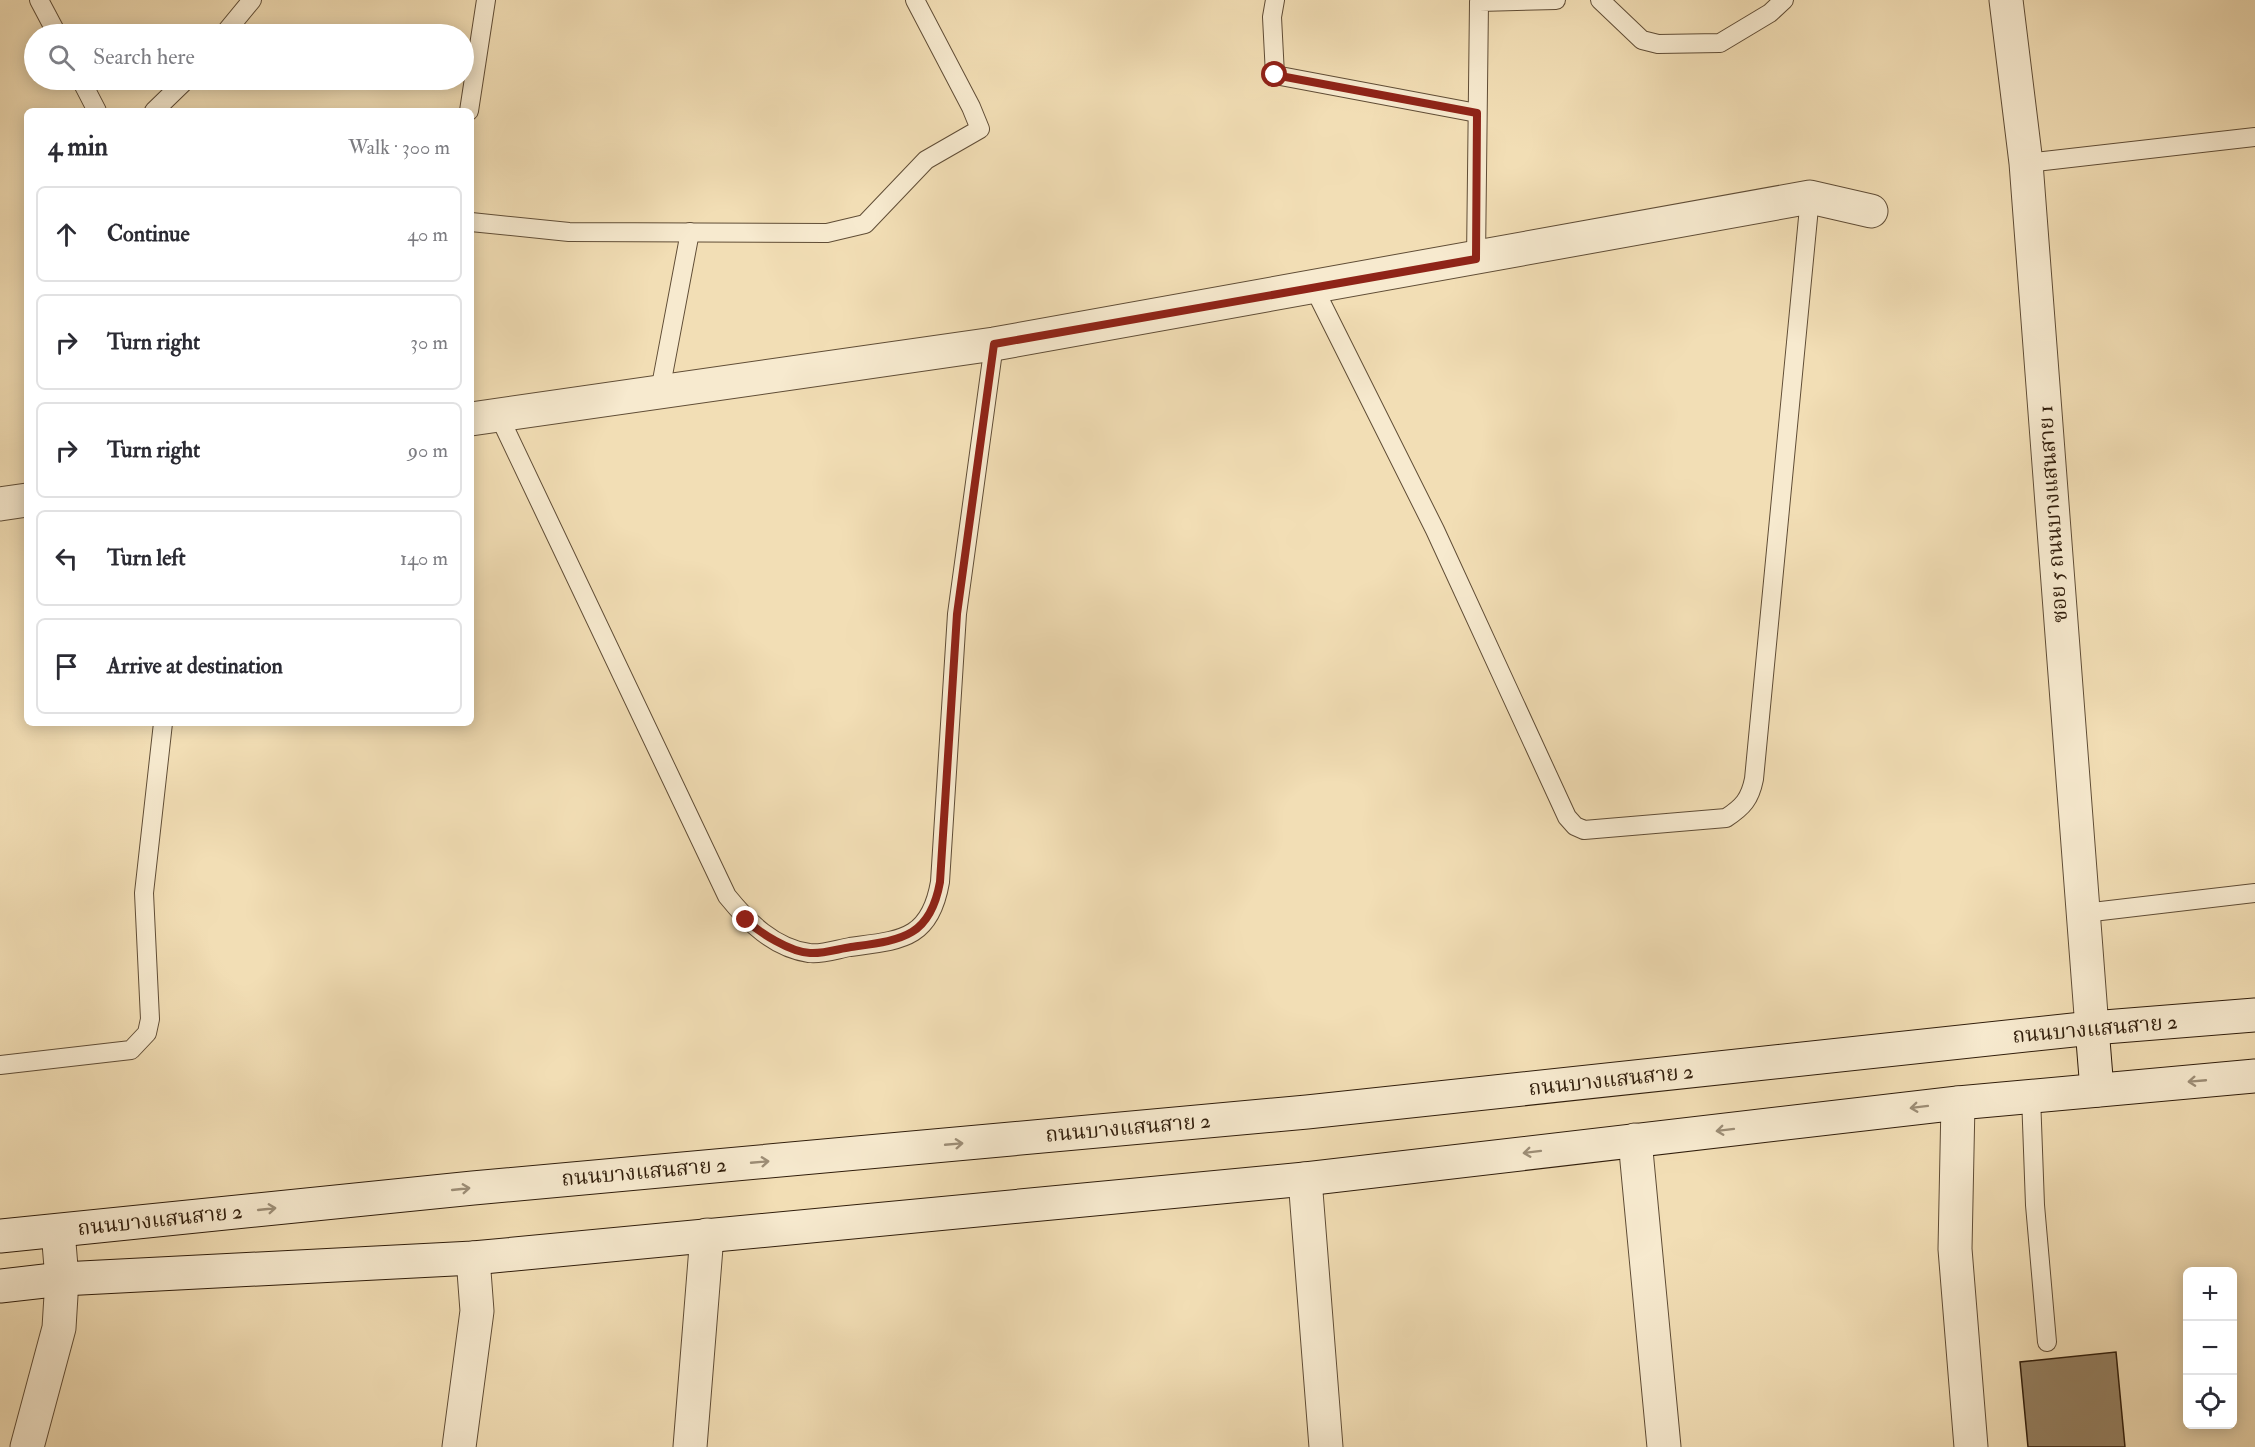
<!DOCTYPE html>
<html lang="en">
<head>
<meta charset="utf-8">
<style>
	:root { --surface:#fff; --page:#f2f2f3; --text:#2b2b33; --muted:#7c7c81; --line:#e1e1e2 }
	body { margin:0; font-family:"IM FELL Double Pica","Noto Serif Thai",serif; background:var(--page); color:var(--text) }
	.controls { position:absolute; right:18px; bottom:18px; display:grid; overflow:hidden; border-radius:9px; box-shadow:0 3px 15px #0003 }
	.controls button { width:54px; height:54px; display:grid; place-items:center; padding:0; border:0; border-bottom:2px solid var(--line); background:var(--surface); color:var(--text); font:30px sans-serif }
	.stop { position:absolute; width:18px; height:18px; margin:-14px; border:4px solid #8f2418; border-radius:50%; background:#fff }
	.stop.end { background:#8f2418; border-color:#fff; box-shadow:0 2px 6px #0008 }
	.list { margin:0; padding:0; list-style:none }
	h2 { display:flex; justify-content:space-between; align-items:center; height:78px; margin:0; padding:0 24px; font-size:26px }
	h2 small { font-size:20px; font-weight:400; color:var(--muted) }
	.list li { display:grid; grid-template-columns:39px 1fr auto; gap:18px; align-items:center; box-sizing:border-box; height:96px; margin:0 12px 12px; padding:0 12px; border:2px solid var(--line); border-radius:9px }
	.list b { display:block; font-size:22px; white-space:nowrap }
	.list em { font-size:20px; font-style:normal; color:var(--muted) }
	.icon { flex:none; width:33px; height:33px; fill:none; stroke:currentColor; stroke-width:2; stroke-linecap:round; stroke-linejoin:round }
	.map { position:relative; flex:none; width:2255px; height:1447px; overflow:hidden }
	.search { position:absolute; background:var(--surface); box-shadow:0 3px 15px #0003; left:24px; top:24px; width:450px; height:66px; display:flex; align-items:center; gap:15px; box-sizing:border-box; padding:0 21px; border-radius:33px; color:var(--muted); font-size:22px }
	.panel { position:absolute; background:var(--surface); box-shadow:0 3px 15px #0003; left:24px; top:108px; width:450px; height:618px; border-radius:9px }
	.map>svg:first-child { display:block }
	.building { fill:#958163; stroke:#301d0b; stroke-width:1.5 }
	.lines { fill:none; stroke-linecap:round; stroke-linejoin:round }
	.service-casing { stroke:#604d36; stroke-width:20 }
	.minor-casing { stroke:#604d36; stroke-width:35 }
	.secondary-casing { stroke:#301d0b; stroke-width:35 }
	.service { stroke:#f7eacf; stroke-width:18 }
	.minor { stroke:#f7eacf; stroke-width:33 }
	.secondary { stroke:#f7eacf; stroke-width:33 }
	.oneway { stroke:#9d8e77 }
	.route { stroke:#8f2418; stroke-width:8 }
	.labels { text-anchor:middle; dominant-baseline:central; stroke-width:5; stroke-linejoin:round; paint-order:stroke }
	.street-label { font-size:21px; fill:#301d0b; stroke:#f7eacf }
</style>
</head>
<body>
<div class="map">
<svg width="2255" height="1447" viewBox="0 0 2255 1447">
	<rect width="100%" height="100%" fill="#f2deb5"/>
	<filter id="stains"><feTurbulence type="fractalNoise" baseFrequency=".00333" numOctaves="4"/><feColorMatrix values="0 0 0 0 .2 0 0 0 0 .09 0 0 0 0 .02 0 0 0 .5 -.17"/></filter>
	<radialGradient id="worn" r=".72"><stop offset=".6" stop-color="#630" stop-opacity="0"/><stop offset="1" stop-color="#630" stop-opacity=".3"/></radialGradient>
	<path class="building" d="M2116 1352 2125 1447H2028L2020 1362Z"/>
	<g class="lines">
		<defs>
			<g id="service">
				<path d="M39 0 57 34"/>
				<path d="M1275 0 1272 17 1275 75 1477 113"/>
				<path d="M1600 0 1642 40 1658 44 1720 43 1770 13 1784 0"/>
				<path d="M224 34 252 0"/>
				<path d="M81 80 97 111"/>
				<path d="M154 111 186 80"/>
				<path d="M469 111 486 0"/>
				<path d="M2026 163 2255 137"/>
				<path d="M471 222 569 232 827 233 865 224 926 160 980 129 971 107 915 0"/>
				<path d="M1476 259 1479 2 1556 0"/>
				<path d="M1314 288 1435 530 1567 817 1575 826 1584 830 1726 818C1743 807 1750 799 1754 779L1810 197"/>
				<path d="M660 391 690 232"/>
				<path d="M498 414 727 896C748 922 774 948 809 953 821 955 838 949 850 947 901 940 930 940 940 882L957 614 994 344"/>
				<path d="M2084 913 2255 893"/>
				<path d="M0 1065 131 1050 147 1033 150 1019 144 893 163 723"/>
				<path d="M2031 1096 2035 1205 2047 1342"/>
			</g>
			<g id="minor">
				<path d="M2006 0 2026 163 2092 1028"/>
				<path d="M471 419 994 344 1810 197 1871 211"/>
				<path d="M0 504 27 500"/>
				<path d="M1958 1103 1955 1249 1971 1447"/>
				<path d="M1635 1140 1664 1447"/>
				<path d="M1305 1179 1326 1447"/>
				<path d="M27 1447 59 1328 62 1279 58 1231"/>
				<path d="M459 1447 477 1311 473 1258"/>
				<path d="M690 1447 707 1235"/>
			</g>
			<g id="secondary">
				<path d="M2092 1028 2097 1090"/>
				<path d="M0 1236 473 1188 1307 1112 2092 1028 2255 1015"/>
				<path d="M0 1286 62 1279 473 1258 1305 1179 1958 1103 2255 1076"/>
			</g>
		</defs>
		<use href="#service" class="service-casing"/>
		<use href="#minor" class="minor-casing"/>
		<use href="#secondary" class="secondary-casing"/>
		<use href="#service" class="service"/>
		<use href="#minor" class="minor"/>
		<use href="#secondary" class="secondary"/>
	</g>
	<defs><path id="oneway-shaft" d="M-6 0H5M1.5-3L5.5 0L1.5 3" fill="none" stroke-width="1.6" stroke-linecap="round" stroke-linejoin="round" transform="scale(1.5)"/></defs>
	<g class="oneway">
		<use href="#oneway-shaft" transform="translate(2197 1081) rotate(175)"/>
		<use href="#oneway-shaft" transform="translate(1919 1107) rotate(173)"/>
		<use href="#oneway-shaft" transform="translate(1725 1130) rotate(173)"/>
		<use href="#oneway-shaft" transform="translate(954 1144) rotate(-5)"/>
		<use href="#oneway-shaft" transform="translate(1532 1152) rotate(173)"/>
		<use href="#oneway-shaft" transform="translate(760 1162) rotate(-5)"/>
		<use href="#oneway-shaft" transform="translate(461 1189) rotate(-6)"/>
		<use href="#oneway-shaft" transform="translate(267 1209) rotate(-6)"/>
	</g>
	<g class="lines">
		<path class="route" d="M746 920C760 933 790 952 810 953 823 954 838 949 851 947 901 940 930 938 940 882L957 614 994 344 1476 259 1477 113 1275 75"/>
	</g>
	<g class="labels">
		<g class="street-label">
			<text transform="translate(2053 514) rotate(-94)">ซอย 5 ถนนบางแสนสาย 1</text>
			<text transform="translate(2095 1029) rotate(-5)">ถนนบางแสนสาย 2</text>
			<text transform="translate(1611 1080) rotate(-6)">ถนนบางแสนสาย 2</text>
			<text transform="translate(1128 1128) rotate(-5)">ถนนบางแสนสาย 2</text>
			<text transform="translate(644 1172) rotate(-5)">ถนนบางแสนสาย 2</text>
			<text transform="translate(160 1220) rotate(-6)">ถนนบางแสนสาย 2</text>
		</g>
	</g>
	<rect width="100%" height="100%" filter="url(#stains)"/>
	<rect width="100%" height="100%" fill="url(#worn)"/>
</svg>
<div class="controls">
<button>+</button>
<button>−</button>
<button><svg class="icon" aria-label="locate" viewBox="0 0 24 24"><circle cx="12" cy="12" r="6"/><path d="M12 2v4M12 18v4M2 12h4M18 12h4"/></svg></button>
</div>
<div class="stop" style="left:1275px;top:75px"></div>
<div class="stop end" style="left:746px;top:920px"></div>
<div class="search"><svg class="icon" aria-label="search" viewBox="0 0 24 24"><circle cx="10" cy="10" r="6"/><path d="M15 15l6 6"/></svg>Search here</div>
<section class="panel">
<h2>4 min<small>Walk · 300 m</small></h2>
<ul class="list">
<li><svg class="icon" aria-label="ahead" viewBox="0 0 24 24"><path d="M12 20V5M6 11l6-6 6 6"/></svg><div><b>Continue</b></div><em>40 m</em></li>
<li><svg class="icon" aria-label="right" viewBox="0 0 24 24"><path d="M7 20v-9h11M14 6l5 5-5 5"/></svg><div><b>Turn right</b></div><em>30 m</em></li>
<li><svg class="icon" aria-label="right" viewBox="0 0 24 24"><path d="M7 20v-9h11M14 6l5 5-5 5"/></svg><div><b>Turn right</b></div><em>90 m</em></li>
<li><svg class="icon" aria-label="left" viewBox="0 0 24 24"><path d="M17 20v-9H6M10 6l-5 5 5 5"/></svg><div><b>Turn left</b></div><em>140 m</em></li>
<li><svg class="icon" aria-label="arrive" viewBox="0 0 24 24"><path d="M6 21V4h12l-3 4 3 4H6"/></svg><div><b>Arrive at destination</b></div></li>
</ul>
</section>
</div>
</body>
</html>
